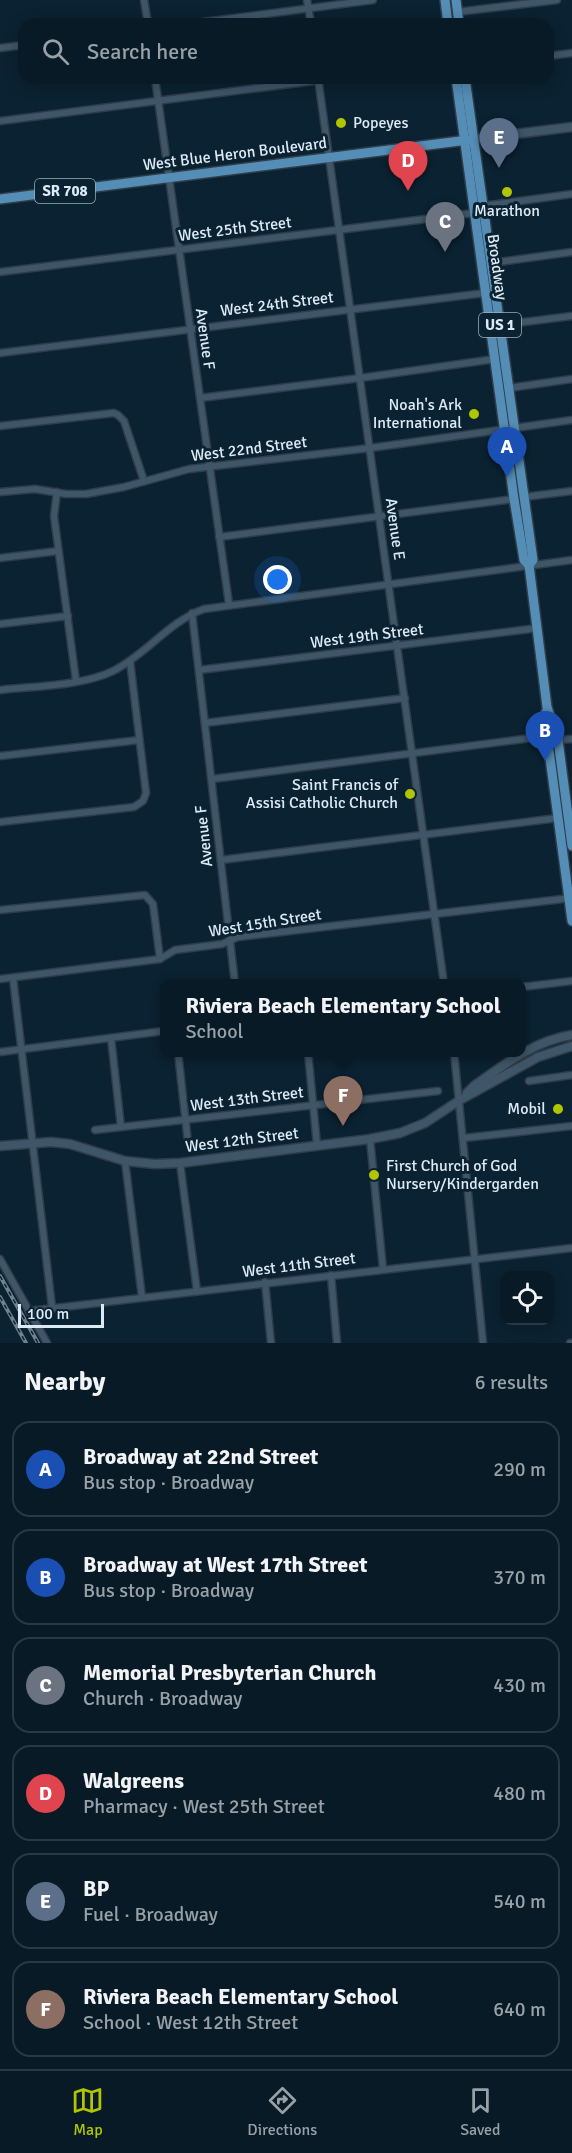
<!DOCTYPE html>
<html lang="en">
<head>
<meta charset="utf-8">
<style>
	:root { --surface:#081a26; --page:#162732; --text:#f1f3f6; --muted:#98a1a7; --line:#293843; --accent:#b1c500 }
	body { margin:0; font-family:Signika,sans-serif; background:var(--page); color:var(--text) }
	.controls { position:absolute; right:18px; bottom:18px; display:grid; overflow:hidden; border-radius:12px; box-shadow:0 3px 15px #0003 }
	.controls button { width:54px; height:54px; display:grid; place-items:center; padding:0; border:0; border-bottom:2px solid var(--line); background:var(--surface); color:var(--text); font:30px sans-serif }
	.scale { position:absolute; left:18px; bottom:15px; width:86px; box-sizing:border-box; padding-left:6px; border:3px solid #dceaf5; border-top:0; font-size:16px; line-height:21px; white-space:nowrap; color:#dceaf5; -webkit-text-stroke:4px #0b2232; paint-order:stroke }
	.you { position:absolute; left:278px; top:580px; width:21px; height:21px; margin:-15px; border:4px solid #fff; border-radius:50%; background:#1a73e8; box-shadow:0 0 0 9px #1a73e833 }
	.badge { display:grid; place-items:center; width:39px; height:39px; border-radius:50%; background:var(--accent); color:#fff; font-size:20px; font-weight:700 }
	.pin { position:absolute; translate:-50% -50px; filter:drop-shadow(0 2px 3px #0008) }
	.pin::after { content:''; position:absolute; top:32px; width:21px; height:18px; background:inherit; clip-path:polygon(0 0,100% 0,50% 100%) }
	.popup { position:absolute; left:160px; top:979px; width:366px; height:78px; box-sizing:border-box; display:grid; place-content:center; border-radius:12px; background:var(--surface); filter:drop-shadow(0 2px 4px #0005); font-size:20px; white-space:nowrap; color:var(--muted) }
	.popup b { font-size:22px; color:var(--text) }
	.popup::after { content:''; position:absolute; left:50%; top:100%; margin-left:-12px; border:12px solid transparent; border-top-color:var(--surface) }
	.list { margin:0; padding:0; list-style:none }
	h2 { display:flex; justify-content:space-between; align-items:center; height:78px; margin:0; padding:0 24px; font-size:26px }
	h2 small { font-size:20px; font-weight:400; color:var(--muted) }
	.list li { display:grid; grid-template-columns:39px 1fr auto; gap:18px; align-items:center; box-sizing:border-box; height:96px; margin:0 12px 12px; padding:0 12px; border:2px solid var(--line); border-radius:18px }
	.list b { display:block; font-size:22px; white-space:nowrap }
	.list p { margin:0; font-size:20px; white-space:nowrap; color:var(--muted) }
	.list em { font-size:20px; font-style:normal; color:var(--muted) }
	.icon { flex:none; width:33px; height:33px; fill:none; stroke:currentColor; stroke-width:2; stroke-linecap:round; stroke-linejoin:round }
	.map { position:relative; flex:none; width:572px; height:1343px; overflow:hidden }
	.search { position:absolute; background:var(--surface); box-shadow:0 3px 15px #0003; left:18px; right:18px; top:18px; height:66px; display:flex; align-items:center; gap:15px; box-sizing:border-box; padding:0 21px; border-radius:18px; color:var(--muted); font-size:22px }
	.sheet { height:726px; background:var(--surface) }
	nav { display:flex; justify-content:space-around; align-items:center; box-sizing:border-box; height:84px; border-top:2px solid var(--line); background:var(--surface); font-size:16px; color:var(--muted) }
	nav a { display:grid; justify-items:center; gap:3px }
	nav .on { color:var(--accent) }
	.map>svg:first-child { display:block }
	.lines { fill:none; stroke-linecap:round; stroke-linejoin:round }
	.street-casing { stroke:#303c49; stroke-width:9 }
	.secondary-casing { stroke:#303c49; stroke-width:11 }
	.primary-casing { stroke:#303c49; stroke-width:12 }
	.street { stroke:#3e5668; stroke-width:6 }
	.secondary { stroke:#3e5668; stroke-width:8 }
	.primary { stroke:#548db5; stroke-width:9 }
	.rail-casing { stroke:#6f828f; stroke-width:4 }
	.rail { stroke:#0b2232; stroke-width:1.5; stroke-dasharray:4.5; stroke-linecap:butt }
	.poi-dot { fill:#b1c500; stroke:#0b2232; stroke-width:2 }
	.labels { text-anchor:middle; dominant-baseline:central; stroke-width:6; stroke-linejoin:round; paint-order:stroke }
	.shield { fill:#0b2232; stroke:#9daeba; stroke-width:1.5 }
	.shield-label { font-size:15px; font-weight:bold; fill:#dceaf5 }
	.poi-label { font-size:16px; fill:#dceaf5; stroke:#0b2232; text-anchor:end }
	.street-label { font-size:16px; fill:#dceaf5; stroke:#0b2232 }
</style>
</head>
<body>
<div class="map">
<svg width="572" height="1343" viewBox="0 0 572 1343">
	<rect width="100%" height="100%" fill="#0b2232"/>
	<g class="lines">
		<defs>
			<g id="street">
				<path d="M144 0 148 24"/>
				<path d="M307 0 311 24"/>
				<path d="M457 12 557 0"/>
				<path d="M188 24 373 0"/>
				<path d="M0 48 24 45"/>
				<path d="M548 56 572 53"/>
				<path d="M155 78 229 604"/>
				<path d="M318 78 444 984"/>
				<path d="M0 121 337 78"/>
				<path d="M483 206 572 194"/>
				<path d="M491 263 572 252"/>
				<path d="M0 272 474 213"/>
				<path d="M500 325 572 316"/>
				<path d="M0 353 485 293"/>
				<path d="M509 388 572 379"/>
				<path d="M200 398 360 378 495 359"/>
				<path d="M0 426 114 413 118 415 124 421 144 481"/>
				<path d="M0 492 35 489 66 494H86L124 487 189 469 370 448 572 420"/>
				<path d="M57 492 54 516 76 681"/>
				<path d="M524 497 572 491"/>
				<path d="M219 537 514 499"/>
				<path d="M0 558 58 551"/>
				<path d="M192 613 235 984"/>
				<path d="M0 624 68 616"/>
				<path d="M199 670 538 628"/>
				<path d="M0 690C35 686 82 686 113 671 147 654 168 622 204 609L572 560"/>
				<path d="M205 723 405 698"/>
				<path d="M558 740 572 739"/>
				<path d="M0 756 139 740"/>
				<path d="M212 779 547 736"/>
				<path d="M0 822 134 807 143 801 146 793 130 661"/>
				<path d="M221 860 558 818"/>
				<path d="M0 910 145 895 153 904 160 959"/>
				<path d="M13 978 52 1307"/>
				<path d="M0 979 160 959 175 950 222 944 238 937 571 898"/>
				<path d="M522 987 572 981"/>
				<path d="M111 1038 121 1127"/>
				<path d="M0 1052 164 1031"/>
				<path d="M178 1052 188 1143"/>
				<path d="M308 1052 317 1145"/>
				<path d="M454 1052 483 1343"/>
				<path d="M529 1081 572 1075"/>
				<path d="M95 1130 438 1091"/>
				<path d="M464 1138 572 1126"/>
				<path d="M370 1139 383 1269"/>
				<path d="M125 1161 142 1297"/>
				<path d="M180 1163 197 1291"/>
				<path d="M0 1259 47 1343"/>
				<path d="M331 1275 337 1343"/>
				<path d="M265 1282 271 1343"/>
				<path d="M29 1311 572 1248"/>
				<path d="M570 1343H572"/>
			</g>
			<g id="secondary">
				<path d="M474 139 572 127"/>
				<path d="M467 1093 474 1086C505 1064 534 1041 572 1035"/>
				<path d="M0 1146 51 1142 70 1144 125 1161 155 1164 180 1163 370 1139 400 1133 425 1123 460 1100 538 1057 572 1046"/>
			</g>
			<g id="primary">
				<path d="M445 0 448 24"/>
				<path d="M456 0 459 24"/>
				<path d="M456 78 514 499 524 560 529 565"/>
				<path d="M465 78 533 560 529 565 547 707 558 740 572 846"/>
				<path d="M0 199 468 140"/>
				<path d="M546 712 547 736 572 921"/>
			</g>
		</defs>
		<use href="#street" class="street-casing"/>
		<use href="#secondary" class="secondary-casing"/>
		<use href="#primary" class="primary-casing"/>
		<use href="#street" class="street"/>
		<use href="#secondary" class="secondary"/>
		<use href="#primary" class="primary"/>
		<defs>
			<g id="rail">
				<path d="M0 1276 38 1343"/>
				<path d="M0 1297 26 1343"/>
			</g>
		</defs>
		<use href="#rail" class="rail-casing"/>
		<use href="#rail" class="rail"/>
	</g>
	<g class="poi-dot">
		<circle cx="341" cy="123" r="6"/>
		<circle cx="507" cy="192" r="6"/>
		<circle cx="474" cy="414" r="6"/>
		<circle cx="410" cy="794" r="6"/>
		<circle cx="558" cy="1109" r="6"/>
		<circle cx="374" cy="1175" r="6"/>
	</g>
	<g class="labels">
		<g class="shield">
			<rect x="35" y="179" width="60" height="24" rx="4.5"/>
			<rect x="479" y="313" width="42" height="24" rx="4.5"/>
		</g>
		<g class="shield-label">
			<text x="65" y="191">SR 708</text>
			<text x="500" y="325">US 1</text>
		</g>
		<g class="poi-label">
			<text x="353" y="123" text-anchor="start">Popeyes</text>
			<text x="507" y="211" text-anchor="middle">Marathon</text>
			<text x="462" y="405">Noah's Ark<tspan x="462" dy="18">International</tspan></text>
			<text x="398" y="785">Saint Francis of<tspan x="398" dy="18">Assisi Catholic Church</tspan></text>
			<text x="546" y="1109">Mobil</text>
			<text x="386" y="1166" text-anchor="start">First Church of God<tspan x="386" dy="18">Nursery/Kindergarden</tspan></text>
		</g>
		<g class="street-label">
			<text transform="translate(235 154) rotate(-7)">West Blue Heron Boulevard</text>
			<text transform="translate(235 229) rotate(-7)">West 25th Street</text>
			<text transform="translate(497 267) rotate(82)">Broadway</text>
			<text transform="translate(277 304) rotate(-7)">West 24th Street</text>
			<text transform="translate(205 339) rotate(82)">Avenue F</text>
			<text transform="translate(249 449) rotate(-7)">West 22nd Street</text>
			<text transform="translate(395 529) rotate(82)">Avenue E</text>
			<text transform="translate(367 636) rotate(-7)">West 19th Street</text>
			<text transform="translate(204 836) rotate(-96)">Avenue F</text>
			<text transform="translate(265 923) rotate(-9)">West 15th Street</text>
			<text transform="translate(247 1099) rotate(-7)">West 13th Street</text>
			<text transform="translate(242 1140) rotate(-7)">West 12th Street</text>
			<text transform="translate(299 1265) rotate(-7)">West 11th Street</text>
		</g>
	</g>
</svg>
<div class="controls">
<button><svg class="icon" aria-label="locate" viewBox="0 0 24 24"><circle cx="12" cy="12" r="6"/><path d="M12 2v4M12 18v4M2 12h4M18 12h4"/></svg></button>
</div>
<div class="scale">100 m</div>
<div class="you"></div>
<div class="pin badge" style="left:507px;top:477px;background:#1a4fb4">A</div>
<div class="pin badge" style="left:545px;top:761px;background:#1a4fb4">B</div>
<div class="pin badge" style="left:445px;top:252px;background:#6b7280">C</div>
<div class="pin badge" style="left:408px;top:191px;background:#e0444e">D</div>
<div class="pin badge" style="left:499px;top:168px;background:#5c6f8a">E</div>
<div class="pin badge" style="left:343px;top:1126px;background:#8d6e63">F</div>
<div class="popup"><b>Riviera Beach Elementary School</b>School</div>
<div class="search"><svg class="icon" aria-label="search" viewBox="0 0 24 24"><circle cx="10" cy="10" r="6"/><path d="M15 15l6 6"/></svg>Search here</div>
</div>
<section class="sheet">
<h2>Nearby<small>6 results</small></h2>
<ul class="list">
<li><span class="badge" style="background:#1a4fb4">A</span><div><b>Broadway at 22nd Street</b><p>Bus stop · Broadway</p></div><em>290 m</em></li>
<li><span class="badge" style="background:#1a4fb4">B</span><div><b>Broadway at West 17th Street</b><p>Bus stop · Broadway</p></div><em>370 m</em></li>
<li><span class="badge" style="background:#6b7280">C</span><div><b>Memorial Presbyterian Church</b><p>Church · Broadway</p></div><em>430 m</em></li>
<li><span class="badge" style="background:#e0444e">D</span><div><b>Walgreens</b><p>Pharmacy · West 25th Street</p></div><em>480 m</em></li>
<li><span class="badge" style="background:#5c6f8a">E</span><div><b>BP</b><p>Fuel · Broadway</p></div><em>540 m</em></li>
<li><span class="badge" style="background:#8d6e63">F</span><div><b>Riviera Beach Elementary School</b><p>School · West 12th Street</p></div><em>640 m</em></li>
</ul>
</section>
<nav>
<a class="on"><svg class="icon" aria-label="map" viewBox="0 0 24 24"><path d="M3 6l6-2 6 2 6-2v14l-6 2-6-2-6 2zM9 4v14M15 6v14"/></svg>Map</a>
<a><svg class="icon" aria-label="directions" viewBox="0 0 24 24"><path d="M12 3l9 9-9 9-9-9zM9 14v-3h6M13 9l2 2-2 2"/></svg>Directions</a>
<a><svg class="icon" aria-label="saved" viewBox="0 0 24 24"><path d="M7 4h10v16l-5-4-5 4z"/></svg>Saved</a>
</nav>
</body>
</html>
